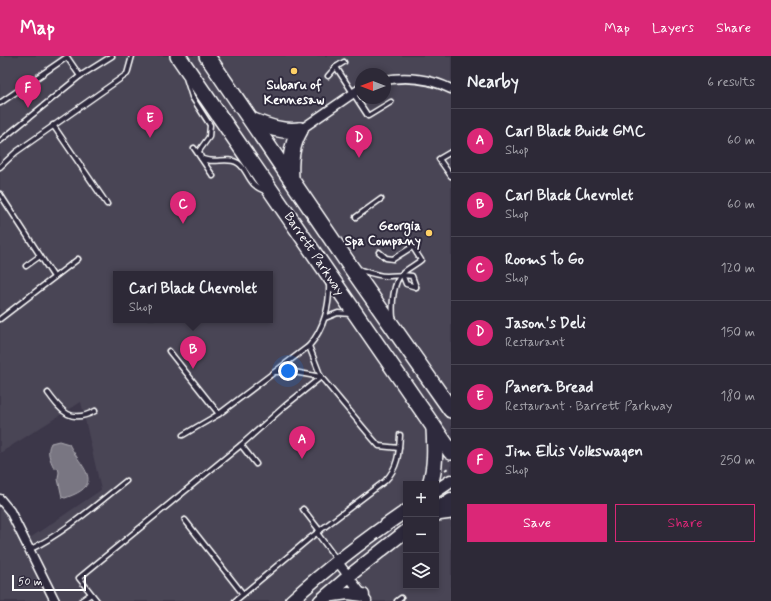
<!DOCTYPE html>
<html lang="en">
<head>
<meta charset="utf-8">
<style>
	:root { --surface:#2d2937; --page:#393542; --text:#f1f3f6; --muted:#a7a6ad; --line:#484552; --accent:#db2777 }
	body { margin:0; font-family:Mynerve,sans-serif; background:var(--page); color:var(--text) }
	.controls { position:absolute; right:12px; bottom:12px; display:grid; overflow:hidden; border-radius:0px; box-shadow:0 2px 6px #0003 }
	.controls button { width:36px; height:36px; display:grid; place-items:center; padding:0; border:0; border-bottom:1px solid var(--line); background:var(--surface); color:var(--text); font:20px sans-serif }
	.compass { position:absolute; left:355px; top:12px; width:36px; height:36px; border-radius:50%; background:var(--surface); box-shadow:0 2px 6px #0003; rotate:270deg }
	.scale { position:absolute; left:12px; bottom:10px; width:74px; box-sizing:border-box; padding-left:4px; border:2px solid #fff; border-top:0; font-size:11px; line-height:14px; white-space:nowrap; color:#fff; -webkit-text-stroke:3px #2f2a3d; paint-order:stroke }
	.you { position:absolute; left:288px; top:315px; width:14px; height:14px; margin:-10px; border:3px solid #fff; border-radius:50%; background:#1a73e8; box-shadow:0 0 0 6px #1a73e833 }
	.badge { display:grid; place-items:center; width:26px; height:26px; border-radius:50%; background:var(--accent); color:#fff; font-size:13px; font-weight:700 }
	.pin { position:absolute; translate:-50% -33px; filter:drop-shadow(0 1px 2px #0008) }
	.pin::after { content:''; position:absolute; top:21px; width:14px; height:12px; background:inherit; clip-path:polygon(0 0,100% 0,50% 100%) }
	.popup { position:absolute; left:113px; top:215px; width:160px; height:52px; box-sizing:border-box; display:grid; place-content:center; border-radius:0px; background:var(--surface); filter:drop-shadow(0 1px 3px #0005); font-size:13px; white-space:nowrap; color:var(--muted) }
	.popup b { font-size:15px; color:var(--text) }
	.popup::after { content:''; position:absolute; left:50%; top:100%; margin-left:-8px; border:8px solid transparent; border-top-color:var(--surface) }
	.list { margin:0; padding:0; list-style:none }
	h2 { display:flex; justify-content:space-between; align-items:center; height:52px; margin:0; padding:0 16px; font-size:17px }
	h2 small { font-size:13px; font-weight:400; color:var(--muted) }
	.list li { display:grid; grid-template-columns:26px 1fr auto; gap:12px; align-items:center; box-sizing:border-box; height:64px; padding:0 16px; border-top:1px solid var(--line) }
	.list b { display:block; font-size:15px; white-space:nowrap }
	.list p { margin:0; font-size:13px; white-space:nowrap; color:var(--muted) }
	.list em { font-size:13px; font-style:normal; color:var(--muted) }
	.actions { display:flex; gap:8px; padding:12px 16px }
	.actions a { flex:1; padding:9px 0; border:1px solid var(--accent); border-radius:0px; text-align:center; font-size:14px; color:var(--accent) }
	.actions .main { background:var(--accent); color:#fff }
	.icon { flex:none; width:22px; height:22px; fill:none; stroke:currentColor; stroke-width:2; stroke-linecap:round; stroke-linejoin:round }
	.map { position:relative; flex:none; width:451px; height:545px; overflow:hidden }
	header { display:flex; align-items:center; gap:24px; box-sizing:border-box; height:56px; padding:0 20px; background:var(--accent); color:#fff }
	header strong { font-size:19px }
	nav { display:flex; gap:22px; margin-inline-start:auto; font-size:14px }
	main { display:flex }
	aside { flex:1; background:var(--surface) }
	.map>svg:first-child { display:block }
	.built { fill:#494455; fill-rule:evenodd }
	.water { fill:#797682; stroke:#afadb4 }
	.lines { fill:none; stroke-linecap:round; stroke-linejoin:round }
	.lane-casing { stroke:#fff; stroke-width:7 }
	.street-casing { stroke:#fff; stroke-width:11 }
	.secondary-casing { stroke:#fff; stroke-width:15 }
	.highway-casing { stroke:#fff; stroke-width:18 }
	.path { stroke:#fff; stroke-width:2; stroke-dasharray:3 3; stroke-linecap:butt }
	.lane { stroke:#2f2a3d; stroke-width:4 }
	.street { stroke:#2f2a3d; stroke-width:8 }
	.secondary { stroke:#2f2a3d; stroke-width:12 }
	.highway { stroke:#2f2a3d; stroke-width:15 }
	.poi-dot { fill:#ffd166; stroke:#2f2a3d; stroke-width:1.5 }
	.labels { text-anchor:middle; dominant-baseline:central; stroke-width:4; stroke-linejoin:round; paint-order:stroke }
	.poi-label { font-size:13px; font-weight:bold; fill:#fff; stroke:#2f2a3d }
	.street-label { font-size:13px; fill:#fff; stroke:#2f2a3d }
</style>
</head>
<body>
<header>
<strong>Map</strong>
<nav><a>Map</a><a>Layers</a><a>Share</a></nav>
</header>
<main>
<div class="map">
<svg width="451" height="545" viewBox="0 0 451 545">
	<rect width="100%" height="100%" fill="#3c3749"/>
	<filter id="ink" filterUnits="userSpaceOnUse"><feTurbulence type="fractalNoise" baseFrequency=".025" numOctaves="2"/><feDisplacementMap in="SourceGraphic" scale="8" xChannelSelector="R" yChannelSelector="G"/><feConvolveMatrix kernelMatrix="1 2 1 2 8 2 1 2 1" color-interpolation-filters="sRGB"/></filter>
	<g filter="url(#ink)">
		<path class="built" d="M0 0H451V545H0V446L21 488 101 434 81 346 0 397ZM361 18H385V42H361ZM116 218H270V264H116ZM406 428H436V530H406Z"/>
		<path class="water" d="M59 385 69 388C81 412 107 428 65 442L62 441 58 423 59 416 58 412H54C50 403 46 396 51 387Z"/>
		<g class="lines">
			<defs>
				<g id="lane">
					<path d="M336 11 368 60 391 46"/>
					<path d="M328 20 336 11 344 6"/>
					<path d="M186 22 192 41 210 69 209 81 199 95 201 102C213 109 227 100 238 107 249 114 247 130 266 135"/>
					<path d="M0 47 67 1 80 20"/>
					<path d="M53 69 107 148"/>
					<path d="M0 85 80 20 112 0"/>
					<path d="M194 92 213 120"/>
					<path d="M451 96 439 103 451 120"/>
					<path d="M0 111 16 96 127 18 132 0"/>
					<path d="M0 138 54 221"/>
					<path d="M356 161 381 143"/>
					<path d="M379 196 386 202 393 203 412 191"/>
					<path d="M26 210 40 200"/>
					<path d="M358 213C367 216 377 220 387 220 397 220 401 218 412 220L416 231"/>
					<path d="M402 218 406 228 416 231"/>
					<path d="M325 262 338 257 351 258"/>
					<path d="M393 262C392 250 392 226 403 217 408 212 415 209 421 204L409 185"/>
					<path d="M0 263 78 203"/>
					<path d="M309 290 321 321 372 382 379 390 399 392"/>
					<path d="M169 295 219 358"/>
					<path d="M276 316H294L321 321"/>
					<path d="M48 337C62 356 71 368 95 355"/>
					<path d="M183 379 219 358 309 290C324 273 330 249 329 227"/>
					<path d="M241 389 256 408"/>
					<path d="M303 453 320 475"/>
					<path d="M185 464 243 538"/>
					<path d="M317 477 337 504"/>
					<path d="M29 494C63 478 97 448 126 425"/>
					<path d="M81 545 91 538"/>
					<path d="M97 545 79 522 241 389 285 350 321 321"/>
					<path d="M235 545 310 482 385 425C398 412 399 397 400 379"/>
					<path d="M397 545 401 542"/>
				</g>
				<g id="street">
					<path d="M385 24C407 20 431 23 451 33"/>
					<path d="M300 74 361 32"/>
					<path d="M0 443 10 455 55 545"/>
					<path d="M337 505 367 545"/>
				</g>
				<g id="secondary">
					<path d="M436 435 451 425"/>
					<path d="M436 453 451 443"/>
					<path d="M326 540 348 537 363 539"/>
					<path d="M291 545C327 512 365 483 406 455"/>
					<path d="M320 545 349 520 406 475"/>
				</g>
				<g id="highway">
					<path d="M178 0 451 396"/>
					<path d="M207 0 350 210 451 354"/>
					<path d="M251 64C268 71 281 76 300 74"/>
					<path d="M291 123C290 105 291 90 300 74"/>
					<path d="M430 428C436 410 435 391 434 372"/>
					<path d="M436 457 451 455"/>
				</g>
			</defs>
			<use href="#lane" class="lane-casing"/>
			<use href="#street" class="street-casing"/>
			<use href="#secondary" class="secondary-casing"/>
			<use href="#highway" class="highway-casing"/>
			<path class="path" d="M445 414 450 411"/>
			<use href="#lane" class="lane"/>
			<use href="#street" class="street"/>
			<use href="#secondary" class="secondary"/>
			<use href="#highway" class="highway"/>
		</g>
	</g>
	<g class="poi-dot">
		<circle cx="294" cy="15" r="4"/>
		<circle cx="429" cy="177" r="4"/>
	</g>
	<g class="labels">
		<g class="poi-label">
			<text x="294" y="29">Subaru of<tspan x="294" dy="15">Kennesaw</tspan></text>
			<text x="421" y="170" text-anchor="end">Georgia<tspan x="421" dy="15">Spa Company</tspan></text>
		</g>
		<g class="street-label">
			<text transform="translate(314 198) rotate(56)">Barrett Parkway</text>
		</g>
	</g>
</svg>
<div class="controls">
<button>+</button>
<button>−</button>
<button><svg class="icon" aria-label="layers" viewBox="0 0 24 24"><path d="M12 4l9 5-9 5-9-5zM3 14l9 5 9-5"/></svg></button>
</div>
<svg class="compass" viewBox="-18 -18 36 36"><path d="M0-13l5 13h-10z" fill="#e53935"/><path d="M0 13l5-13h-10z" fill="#a7a6ad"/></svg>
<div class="scale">50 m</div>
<div class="you"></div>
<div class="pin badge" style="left:302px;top:403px">A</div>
<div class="pin badge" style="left:193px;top:313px">B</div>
<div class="popup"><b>Carl Black Chevrolet</b>Shop</div>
<div class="pin badge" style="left:183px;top:168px">C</div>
<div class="pin badge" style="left:359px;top:102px">D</div>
<div class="pin badge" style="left:150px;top:82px">E</div>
<div class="pin badge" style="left:28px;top:52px">F</div>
</div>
<aside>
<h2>Nearby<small>6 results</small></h2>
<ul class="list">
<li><span class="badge">A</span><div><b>Carl Black Buick GMC</b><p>Shop</p></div><em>60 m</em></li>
<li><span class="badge">B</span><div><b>Carl Black Chevrolet</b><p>Shop</p></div><em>60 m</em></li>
<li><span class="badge">C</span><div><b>Rooms To Go</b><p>Shop</p></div><em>120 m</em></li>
<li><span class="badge">D</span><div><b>Jason's Deli</b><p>Restaurant</p></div><em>150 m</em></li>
<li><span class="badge">E</span><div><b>Panera Bread</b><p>Restaurant · Barrett Parkway</p></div><em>180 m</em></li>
<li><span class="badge">F</span><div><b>Jim Ellis Volkswagen</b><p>Shop</p></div><em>250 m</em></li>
</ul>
<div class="actions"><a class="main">Save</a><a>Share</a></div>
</aside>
</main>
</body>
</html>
